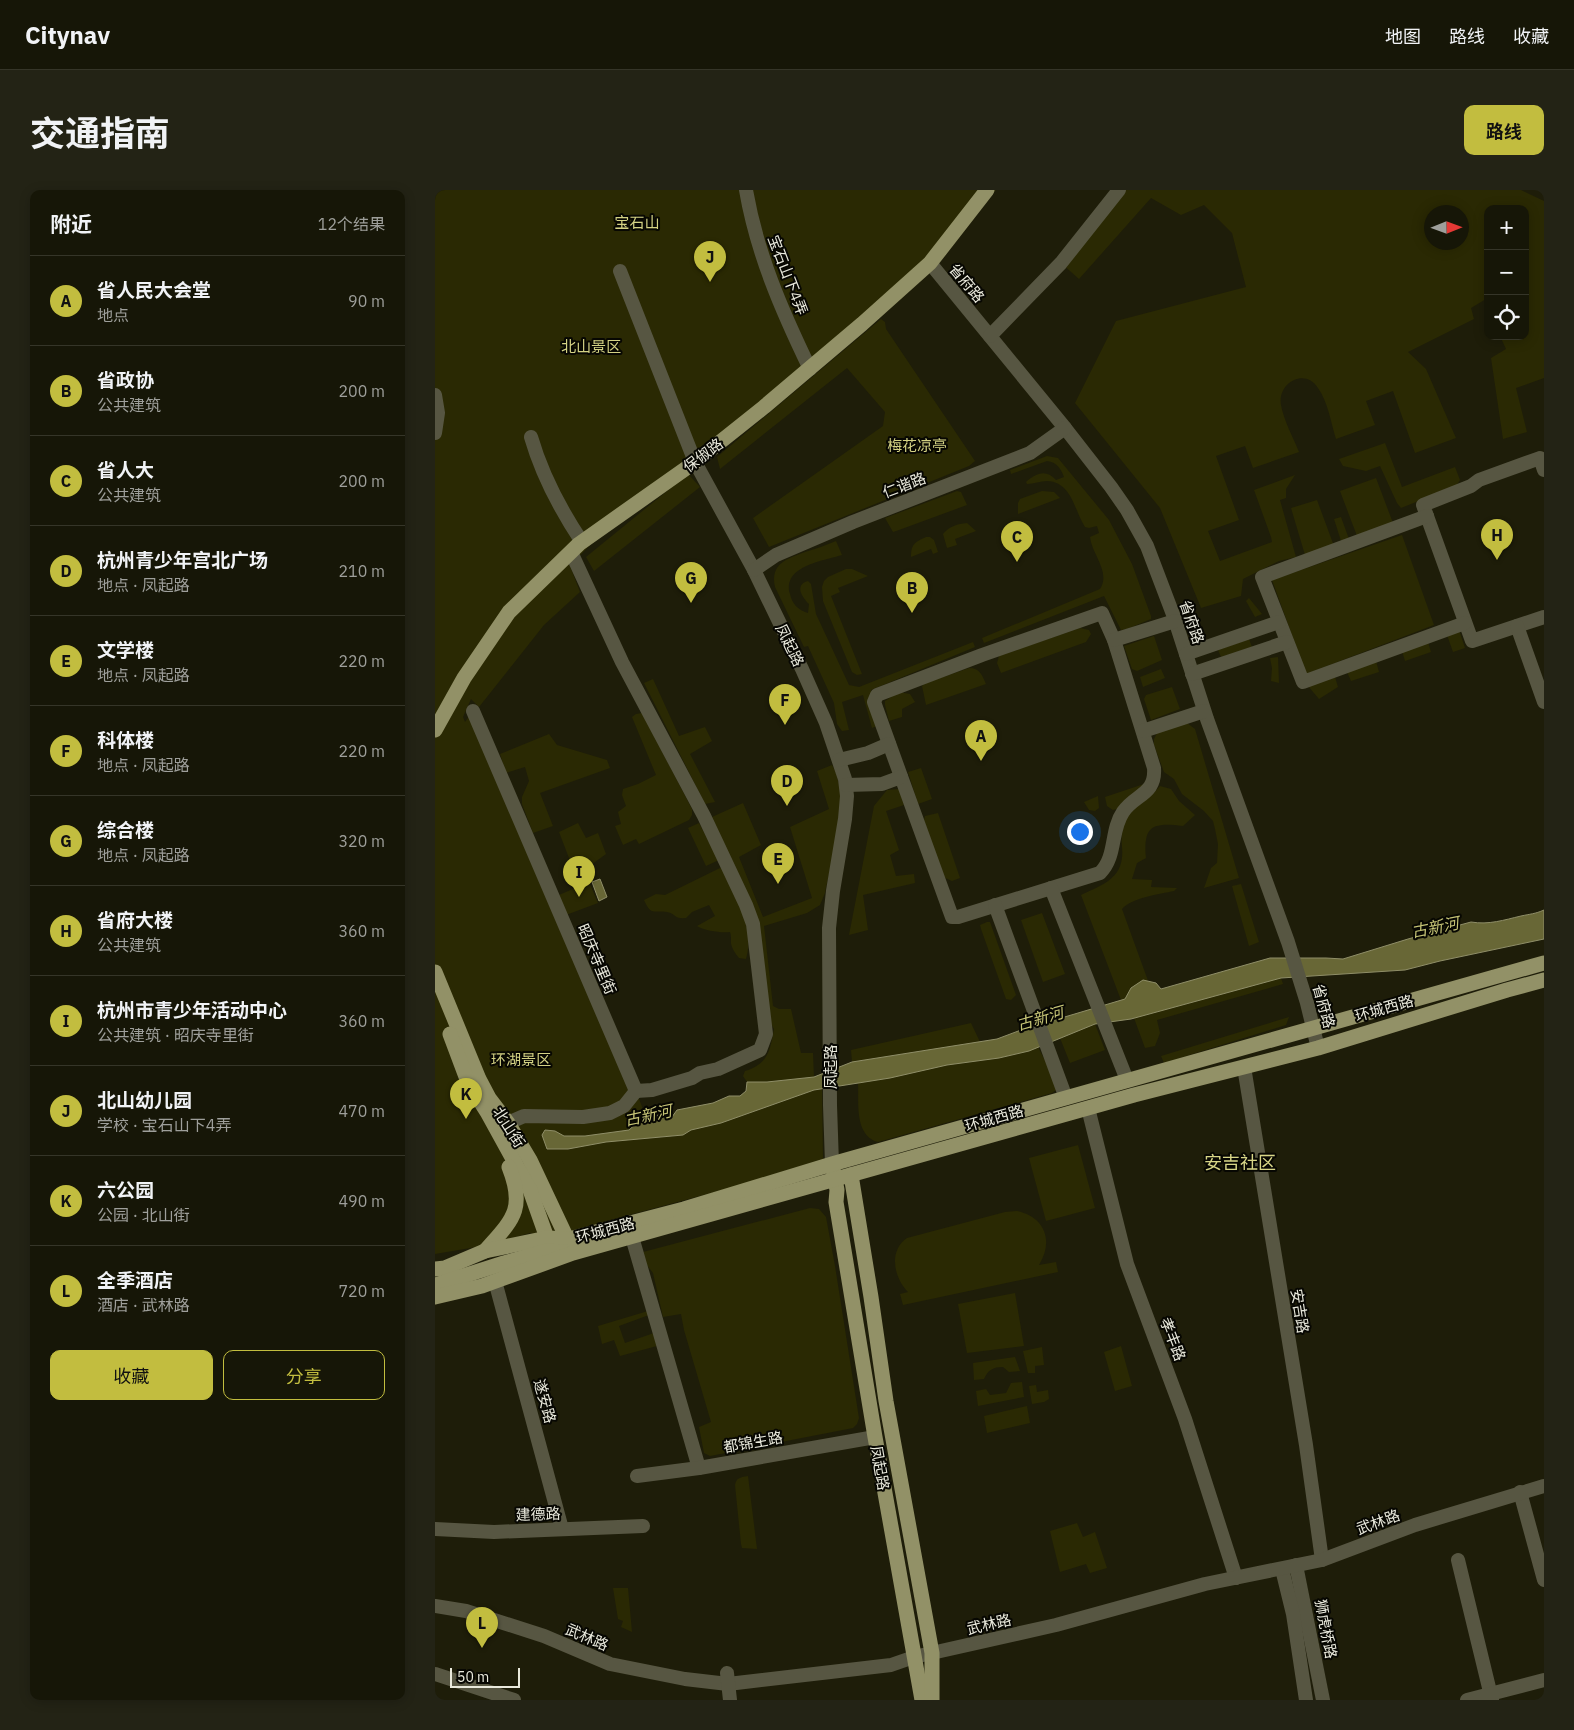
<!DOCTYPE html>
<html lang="zh">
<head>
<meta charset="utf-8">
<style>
	:root { --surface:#161607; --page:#232315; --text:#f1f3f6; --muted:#9e9f9b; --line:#353528; --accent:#c2bd3f }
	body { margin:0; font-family:"IBM Plex Sans","Noto Sans SC",sans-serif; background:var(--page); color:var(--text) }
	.controls { position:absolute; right:15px; top:15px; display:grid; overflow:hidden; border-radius:10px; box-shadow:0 2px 12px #0003 }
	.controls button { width:45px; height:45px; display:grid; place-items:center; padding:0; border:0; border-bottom:1px solid var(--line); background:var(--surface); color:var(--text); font:25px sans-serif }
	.compass { position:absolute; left:989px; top:15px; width:45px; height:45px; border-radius:50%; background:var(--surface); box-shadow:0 2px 12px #0003; rotate:89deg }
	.scale { position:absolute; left:15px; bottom:12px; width:70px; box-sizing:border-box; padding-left:5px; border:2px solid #e9e9dc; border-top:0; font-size:14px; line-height:18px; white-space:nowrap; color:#e9e9dc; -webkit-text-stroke:4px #070702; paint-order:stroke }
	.you { position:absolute; left:644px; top:641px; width:18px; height:18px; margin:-12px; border:4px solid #fff; border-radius:50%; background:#1a73e8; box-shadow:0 0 0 8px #1a73e833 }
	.badge { display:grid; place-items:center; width:32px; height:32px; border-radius:50%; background:var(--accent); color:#111; font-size:16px; font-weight:700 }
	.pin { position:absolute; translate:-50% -41px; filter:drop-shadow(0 1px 2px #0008) }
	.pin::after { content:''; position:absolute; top:26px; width:18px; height:15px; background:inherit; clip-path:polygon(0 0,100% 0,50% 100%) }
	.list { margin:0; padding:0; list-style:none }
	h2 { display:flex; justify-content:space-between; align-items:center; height:65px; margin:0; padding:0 20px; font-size:21px }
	h2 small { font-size:16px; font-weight:400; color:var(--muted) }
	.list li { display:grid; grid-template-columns:32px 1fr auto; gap:15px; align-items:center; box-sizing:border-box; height:90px; padding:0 20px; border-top:1px solid var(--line) }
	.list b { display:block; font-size:19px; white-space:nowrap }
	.list p { margin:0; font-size:16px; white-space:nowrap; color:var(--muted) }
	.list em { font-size:16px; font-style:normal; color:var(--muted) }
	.actions { display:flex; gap:10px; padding:15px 20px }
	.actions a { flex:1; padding:11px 0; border:1px solid var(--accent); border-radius:10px; text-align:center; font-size:18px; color:var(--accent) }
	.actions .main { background:var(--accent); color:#111 }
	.icon { flex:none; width:28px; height:28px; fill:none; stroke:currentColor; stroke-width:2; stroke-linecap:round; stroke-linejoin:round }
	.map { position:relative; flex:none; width:1109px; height:1510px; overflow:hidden; border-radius:10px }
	header { display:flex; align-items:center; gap:30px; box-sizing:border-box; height:70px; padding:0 25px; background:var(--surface); border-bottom:1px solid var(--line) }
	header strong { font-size:24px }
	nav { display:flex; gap:28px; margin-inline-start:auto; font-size:18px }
	.intro { display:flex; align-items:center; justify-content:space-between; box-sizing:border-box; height:120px; padding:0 30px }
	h1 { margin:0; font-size:35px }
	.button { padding:12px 22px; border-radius:10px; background:var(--accent); color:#111; font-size:18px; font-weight:700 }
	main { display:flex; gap:30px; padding:0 30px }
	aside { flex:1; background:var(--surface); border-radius:10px; box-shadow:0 2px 12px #0003 }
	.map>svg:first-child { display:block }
	.green { fill:#2a2903; fill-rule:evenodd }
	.water { fill:#686736; stroke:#8f8e68 }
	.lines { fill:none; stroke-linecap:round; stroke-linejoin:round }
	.minor { stroke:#575642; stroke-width:14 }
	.major { stroke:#929167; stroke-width:15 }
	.labels { text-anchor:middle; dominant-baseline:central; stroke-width:4; stroke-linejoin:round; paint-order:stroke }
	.park-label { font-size:15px; fill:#d4d284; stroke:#070702 }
	.street-label { font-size:15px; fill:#e9e9dc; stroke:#070702 }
	.water-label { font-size:16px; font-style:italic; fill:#c6c476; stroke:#070702 }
	.quarter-label { font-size:18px; fill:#d8d687; stroke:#070702 }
</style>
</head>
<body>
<header>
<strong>Citynav</strong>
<nav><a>地图</a><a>路线</a><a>收藏</a></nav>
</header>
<div class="intro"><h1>交通指南</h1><a class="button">路线</a></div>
<main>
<aside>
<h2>附近<small>12个结果</small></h2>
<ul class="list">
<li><span class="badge">A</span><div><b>省人民大会堂</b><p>地点</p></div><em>90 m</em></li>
<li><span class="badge">B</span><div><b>省政协</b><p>公共建筑</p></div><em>200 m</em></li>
<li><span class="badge">C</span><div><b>省人大</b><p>公共建筑</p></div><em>200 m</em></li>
<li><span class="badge">D</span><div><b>杭州青少年宫北广场</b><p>地点 · 凤起路</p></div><em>210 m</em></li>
<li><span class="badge">E</span><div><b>文学楼</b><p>地点 · 凤起路</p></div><em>220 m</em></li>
<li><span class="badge">F</span><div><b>科体楼</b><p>地点 · 凤起路</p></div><em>220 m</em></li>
<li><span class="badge">G</span><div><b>综合楼</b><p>地点 · 凤起路</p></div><em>320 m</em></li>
<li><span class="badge">H</span><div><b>省府大楼</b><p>公共建筑</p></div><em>360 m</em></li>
<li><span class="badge">I</span><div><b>杭州市青少年活动中心</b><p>公共建筑 · 昭庆寺里街</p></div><em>360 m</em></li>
<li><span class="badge">J</span><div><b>北山幼儿园</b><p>学校 · 宝石山下4弄</p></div><em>470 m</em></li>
<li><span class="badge">K</span><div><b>六公园</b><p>公园 · 北山街</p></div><em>490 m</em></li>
<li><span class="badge">L</span><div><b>全季酒店</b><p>酒店 · 武林路</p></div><em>720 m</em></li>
</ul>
<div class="actions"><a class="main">收藏</a><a>分享</a></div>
</aside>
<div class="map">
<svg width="1109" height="1510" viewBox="0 0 1109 1510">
	<rect width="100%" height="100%" fill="#1e1d09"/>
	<g class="green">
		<path d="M0 0H561L507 64 161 349 135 376 145 402 109 435 44 517 36 509 28 527 30 532 38 521 201 901 219 948 248 945 256 940 286 933 379 900 387 899 388 969 295 998 149 1037 134 1049 112 1048 95 1043 53 1055 0 1064Z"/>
		<path d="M684 0H1086L1109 11V188L1081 198 1092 242 1068 249 1056 168 1071 159 1065 146H1090V19H1053V113L1051 109 1036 118 1039 129 973 162 991 179 1021 248 980 263 958 201 931 211 940 235 901 249C896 233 893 212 883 198 870 177 842 193 846 215 849 231 858 247 864 262L818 278 810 256 781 266 804 330 773 341 785 371 837 352 836 347 819 300 860 285 851 299V308L845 310 861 367 844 371 808 389 806 406 766 418 725 318 640 213 681 131 811 97 797 43 769 15 746 25 716 8 644 89 626 73ZM996 22H1026V52H996Z"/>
		<path d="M446 129 450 132 451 139 540 271 534 276 334 357 318 328 448 236 450 222 412 178 285 279 282 267Z"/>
		<path d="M950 253 967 297 1020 277 1025 290 1021 296 966 318 962 313 945 276 931 281 908 276 904 269Z"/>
		<path d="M612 266 623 268 674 330 697 374 716 426V429L692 439 686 440 669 406 549 453 547 448 665 399C676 382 657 365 655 347L664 343 662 336 654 338 650 337C639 320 637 292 612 291 605 291 599 294 592 294L591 292C601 283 611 279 621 290L629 287C626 279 622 272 612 271L576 284 575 280Z"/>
		<path d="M253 284 265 297 159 381 151 367Z"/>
		<path d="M941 288 958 333 922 346 905 301Z"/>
		<path d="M522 301 526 302 532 315 464 340 458 342 450 328Z"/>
		<path d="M607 301 619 302 625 308 583 324V313L585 309Z"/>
		<path d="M882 310 899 356 870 365 856 318Z"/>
		<path d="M906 327 914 349 906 351 899 329Z"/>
		<path d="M532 333 541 341 520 349 522 355 512 358 508 344C515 336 522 334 532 333Z"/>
		<path d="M967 345 999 435 871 484 837 390Z"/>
		<path d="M491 347H495L499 350 503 362 498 364 496 359 476 367C476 354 480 352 491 347Z"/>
		<path d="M401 351 407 365C388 371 347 376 355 404 357 414 363 420 373 423L374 414C367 407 359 395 373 391L376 394 381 424 414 495 424 497 538 452 540 457 436 500 444 535 437 538 428 505 407 512 414 540 407 541 402 534 399 513 373 456 369 457 340 397C335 373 352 369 370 362 381 359 391 355 401 351Z"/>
		<path d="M411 379H417L433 386 403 398 405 402 396 406 427 484 422 485 417 482 388 411 387 397 389 391 393 387Z"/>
		<path d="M814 408 827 424 820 427 811 411Z"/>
		<path d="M645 438 654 440 656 444 651 452 566 483 562 473 564 466Z"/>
		<path d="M1024 440 1030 458 1018 462 1012 445Z"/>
		<path d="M719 446 727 470 702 481 697 479 689 456Z"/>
		<path d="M814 449 817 457 786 467 783 460Z"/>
		<path d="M993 452 996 462 970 471 967 461Z"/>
		<path d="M843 467 844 493 836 491 837 478 835 468Z"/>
		<path d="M941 471 944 482 916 491 912 482Z"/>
		<path d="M534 478C545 478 547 485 551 494L491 515 487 496 491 493Z"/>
		<path d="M726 479 730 488 708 497 705 487Z"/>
		<path d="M900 487 903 497 884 509 873 496Z"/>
		<path d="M218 489 244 546 270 537 277 551 255 564 280 612 270 614 209 493Z"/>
		<path d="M737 497 745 519 716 530 709 509 711 505Z"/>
		<path d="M464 502 475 504 480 512 467 519V527L454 531 450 515V511Z"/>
		<path d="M207 523 257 619V625L254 630 204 654 201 649 188 655 180 636 186 634 183 622 191 616 187 605 188 599 203 594 221 585 197 527 201 524Z"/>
		<path d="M752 533 760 539 804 688 769 698 776 678 782 673 783 654 780 639 778 631 769 621 747 604 739 589 729 582 719 555V549L722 543Z"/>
		<path d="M114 544 122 555 172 570 175 578 105 603 118 636 98 643 87 614V607L94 591 90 577 71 583 65 564Z"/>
		<path d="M397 575C417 608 397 668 390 703L385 715 372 723 329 736 338 816 344 819H356L366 863H378L379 887 332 892H312L308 886 310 881C333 874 335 861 339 839L335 832 322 732 277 627 308 613 326 655 304 667 328 727 377 708 355 637 394 619 382 581Z"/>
		<path d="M486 578 497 609 483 614 473 582Z"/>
		<path d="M712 593 682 619 678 620 672 616 670 607Z"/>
		<path d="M725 596 736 599 744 611 760 625 748 636C717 632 708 636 711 668L702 673 697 689 717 690 716 697 742 698 739 701C725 704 696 708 687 719L716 799 714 802 686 810 646 705C669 694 690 688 687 657 686 648 687 636 691 627 698 615 716 608 725 596Z"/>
		<path d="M464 599 469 615 451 621 464 660 455 665 461 686 479 684 480 693 428 705 433 740 414 745 439 616 452 600Z"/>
		<path d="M663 606 664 618 660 621 654 620 649 612Z"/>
		<path d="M503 623 525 688 517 691 508 687 506 683 489 630 490 626Z"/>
		<path d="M143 633 151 648 163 643 171 664 149 680 142 682 139 681 124 642Z"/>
		<path d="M264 633 284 670 271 676 253 638Z"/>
		<path d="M287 677C300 705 321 737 311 769L304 768C300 763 295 756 296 750 296 747 296 745 295 742 286 743 270 741 262 736L280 726 274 715 257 722 251 728C238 729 242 724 232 722 218 720 216 726 209 710L221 704 230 705Z"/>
		<path d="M154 692 163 713 131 725 124 705Z"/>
		<path d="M806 694 824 752 814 756 797 696Z"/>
		<path d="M607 723 630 784 608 792 586 730Z"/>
		<path d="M552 732H555L581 805 576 810 571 809 546 739 545 735Z"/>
		<path d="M846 788 848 794 722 830 725 843 720 856 710 858 699 828Z"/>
		<path d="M854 827 851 835 729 873 726 866Z"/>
		<path d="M536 833 545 852 417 872 416 860Z"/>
		<path d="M660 834 670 860 635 873 625 848Z"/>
		<path d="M603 857 624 898 617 903 443 952C419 945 424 913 423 893L512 875 564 868Z"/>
		<path d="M643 955 660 1018 611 1031 594 968Z"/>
		<path d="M375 1018 384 1019 391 1027 400 1076 424 1228 422 1234 418 1238 275 1266 269 1263 264 1237 276 1232 249 1140 246 1124 228 1127 218 1083 211 1074 208 1062Z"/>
		<path d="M582 1021C610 1027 619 1051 604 1075L621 1072 623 1082 468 1115 465 1104 473 1102C459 1088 453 1061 472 1048L570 1022Z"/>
		<path d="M580 1103 589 1156 532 1163 523 1114Z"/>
		<path d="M213 1121 214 1125 184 1136 190 1153 219 1143 222 1156 185 1166 179 1150 167 1154 163 1136Z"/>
		<path d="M686 1156 697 1196 680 1201 669 1162Z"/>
		<path d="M607 1157 609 1175 600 1176V1183H593L588 1161Z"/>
		<path d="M580 1167 585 1181 574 1182 568 1177C558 1177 553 1180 549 1189L539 1190 538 1173Z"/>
		<path d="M587 1192 589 1207 543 1216 541 1201 551 1199 555 1205 571 1203 576 1193Z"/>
		<path d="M601 1195 602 1202 613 1200 614 1209 609 1212 597 1214 594 1196Z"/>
		<path d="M592 1216 595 1233 552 1243 549 1226Z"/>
		<path d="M313 1286 322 1359 307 1358 306 1354 300 1295C301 1288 306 1287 313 1286Z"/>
		<path d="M642 1333 648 1347 660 1342 672 1378 655 1383 651 1374 625 1382 615 1341Z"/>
		<path d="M178 1398H193L197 1442 186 1437 188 1431 183 1429Z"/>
	</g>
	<g class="water">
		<path d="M165 689 172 707 164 711 157 692Z"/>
		<path d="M1109 720V749L1005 771 970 780 846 788 696 829 660 834 594 861 564 868 512 875 455 888 379 900 286 933 256 940 248 945 171 952 133 959H112L107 945 110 940 120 941 129 946H150L194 940 204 931 216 926 226 925 230 928 237 927 242 920 278 913 294 906H305L311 901 312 892H332L379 887 417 872 562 849 586 840 690 809 696 798 708 790 721 793 726 799 835 768H891L908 769 973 749 1036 732C1054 735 1069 730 1086 726 1095 724 1100 724 1109 720Z"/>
	</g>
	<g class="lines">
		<g class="minor">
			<path d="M311 0C322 64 347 121 375 179"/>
			<path d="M495 73 630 238 676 297 692 320 712 356 739 427 772 529 853 752 872 813 883 858"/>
			<path d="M185 81 260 272 319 380 367 479 391 533 410 589 412 606 410 629 398 701 394 738 395 915 397 974"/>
			<path d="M555 146 626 73 684 0"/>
			<path d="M0 205 3 223 0 243"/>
			<path d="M96 247C107 285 125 319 147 352"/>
			<path d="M1109 280 1105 268 1044 290 1036 296 988 315 1037 451 1109 427"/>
			<path d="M992 326 827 387 868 492 1030 433"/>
			<path d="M136 362 187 472 269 626 311 715 318 734 331 844 325 860 283 879 265 883 257 888 217 900 201 901"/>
			<path d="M319 380 341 365 418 332 595 263 630 238"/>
			<path d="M667 423 679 450 719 578C721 605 700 604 688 622 675 641 682 666 665 683L523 727H517L439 512 442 505 547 465Z"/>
			<path d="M1082 436 1109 512"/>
			<path d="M679 450 740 431"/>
			<path d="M751 464 844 432"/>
			<path d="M757 484 852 452"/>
			<path d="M38 521 201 901 189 916 175 923 148 927 89 926 73 933"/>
			<path d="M708 541 769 521"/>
			<path d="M404 570 433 563 454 554"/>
			<path d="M411 595 447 594 466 587"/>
			<path d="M616 698 692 890"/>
			<path d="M560 715 631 908"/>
			<path d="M809 877 871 1255 887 1370"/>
			<path d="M653 918 692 1074 750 1229 801 1388"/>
			<path d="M197 1047 264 1278"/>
			<path d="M60 1091 127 1339"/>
			<path d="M202 1286 264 1278 440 1247"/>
			<path d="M1085 1302 1109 1390"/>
			<path d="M0 1339 59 1342 208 1336"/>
			<path d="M1023 1370 1057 1510"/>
			<path d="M861 1375 888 1510"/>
			<path d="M847 1379 858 1424 871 1510"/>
			<path d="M0 1416 31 1421 109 1446 175 1474 250 1489 293 1494 456 1475 479 1467 621 1435 770 1394 887 1370 980 1335 1109 1296"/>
			<path d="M292 1483 295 1510"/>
			<path d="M0 1484 79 1510"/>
			<path d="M1032 1510 1109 1490"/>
		</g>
		<g class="major">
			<path d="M0 540 29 488 74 422 144 354 260 272 329 217 427 134 495 73 552 0"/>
			<path d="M0 782 44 889 54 908 73 933 95 970 136 1057"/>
			<path d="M15 844 33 892 52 922 95 1000 112 1048"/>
			<path d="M398 979 402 1000 401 1012 440 1247 487 1510"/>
			<path d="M416 985 436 1107 451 1211 497 1463V1510"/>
			<path d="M50 1061C77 1030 91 1020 74 977"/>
			<path d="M0 1079 10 1078 50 1061 112 1048 134 1049 249 1019 397 974 1109 773"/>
			<path d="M0 1095 69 1073 112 1061 131 1062"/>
			<path d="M0 1107 47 1096 138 1063 699 905 883 858 1072 800 1109 790"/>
		</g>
	</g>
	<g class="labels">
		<g class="park-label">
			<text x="202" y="32">宝石山</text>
			<text x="156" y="156">北山景区</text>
			<text x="482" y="255">梅花凉亭</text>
			<text x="86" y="869">环湖景区</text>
		</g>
		<g class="street-label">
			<text transform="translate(353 85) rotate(69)">宝石山下4弄</text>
			<text transform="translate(532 93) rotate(50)">省府路</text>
			<text transform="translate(268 265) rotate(-37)">保俶路</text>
			<text transform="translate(469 295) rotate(-21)">仁谐路</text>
			<text transform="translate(757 432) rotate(71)">省府路</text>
			<text transform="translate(355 455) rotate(64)">凤起路</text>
			<text transform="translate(162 769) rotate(67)">昭庆寺里街</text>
			<text transform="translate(889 816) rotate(75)">省府路</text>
			<text transform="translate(949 818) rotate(-16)">环城西路</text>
			<text transform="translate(395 877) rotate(-90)">凤起路</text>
			<text transform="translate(559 928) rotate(-16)">环城西路</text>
			<text transform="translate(74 937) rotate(57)">北山街</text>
			<text transform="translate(170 1040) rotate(-15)">环城西路</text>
			<text transform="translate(865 1121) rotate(81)">安吉路</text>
			<text transform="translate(738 1149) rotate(69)">孝丰路</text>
			<text transform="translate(110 1211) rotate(75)">遂安路</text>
			<text transform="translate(318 1252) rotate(-10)">都锦生路</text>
			<text transform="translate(445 1278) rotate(80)">凤起路</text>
			<text transform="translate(103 1324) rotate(-2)">建德路</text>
			<text transform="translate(943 1332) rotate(-20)">武林路</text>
			<text transform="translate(554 1434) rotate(-13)">武林路</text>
			<text transform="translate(891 1439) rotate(79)">狮虎桥路</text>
			<text transform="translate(152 1447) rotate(23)">武林路</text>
		</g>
		<g class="water-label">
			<text transform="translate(1000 737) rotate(-11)">古新河</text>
			<text transform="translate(605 828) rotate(-16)">古新河</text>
			<text transform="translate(213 925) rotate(-12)">古新河</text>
		</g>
		<g class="quarter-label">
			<text x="805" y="972">安吉社区</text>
		</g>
	</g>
</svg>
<div class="controls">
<button>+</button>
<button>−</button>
<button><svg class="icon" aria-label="locate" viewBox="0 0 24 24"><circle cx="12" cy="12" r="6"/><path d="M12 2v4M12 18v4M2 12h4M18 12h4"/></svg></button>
</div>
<svg class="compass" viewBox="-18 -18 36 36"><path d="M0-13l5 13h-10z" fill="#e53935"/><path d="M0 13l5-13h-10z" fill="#9e9f9b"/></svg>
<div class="scale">50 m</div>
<div class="you"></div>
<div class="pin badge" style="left:546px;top:571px">A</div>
<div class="pin badge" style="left:477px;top:423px">B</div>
<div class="pin badge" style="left:582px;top:372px">C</div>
<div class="pin badge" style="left:352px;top:616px">D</div>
<div class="pin badge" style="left:343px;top:694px">E</div>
<div class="pin badge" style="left:350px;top:535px">F</div>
<div class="pin badge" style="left:256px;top:413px">G</div>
<div class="pin badge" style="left:1062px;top:370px">H</div>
<div class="pin badge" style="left:144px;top:707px">I</div>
<div class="pin badge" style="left:275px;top:92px">J</div>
<div class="pin badge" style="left:31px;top:929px">K</div>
<div class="pin badge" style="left:47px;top:1458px">L</div>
</div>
</main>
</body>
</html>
